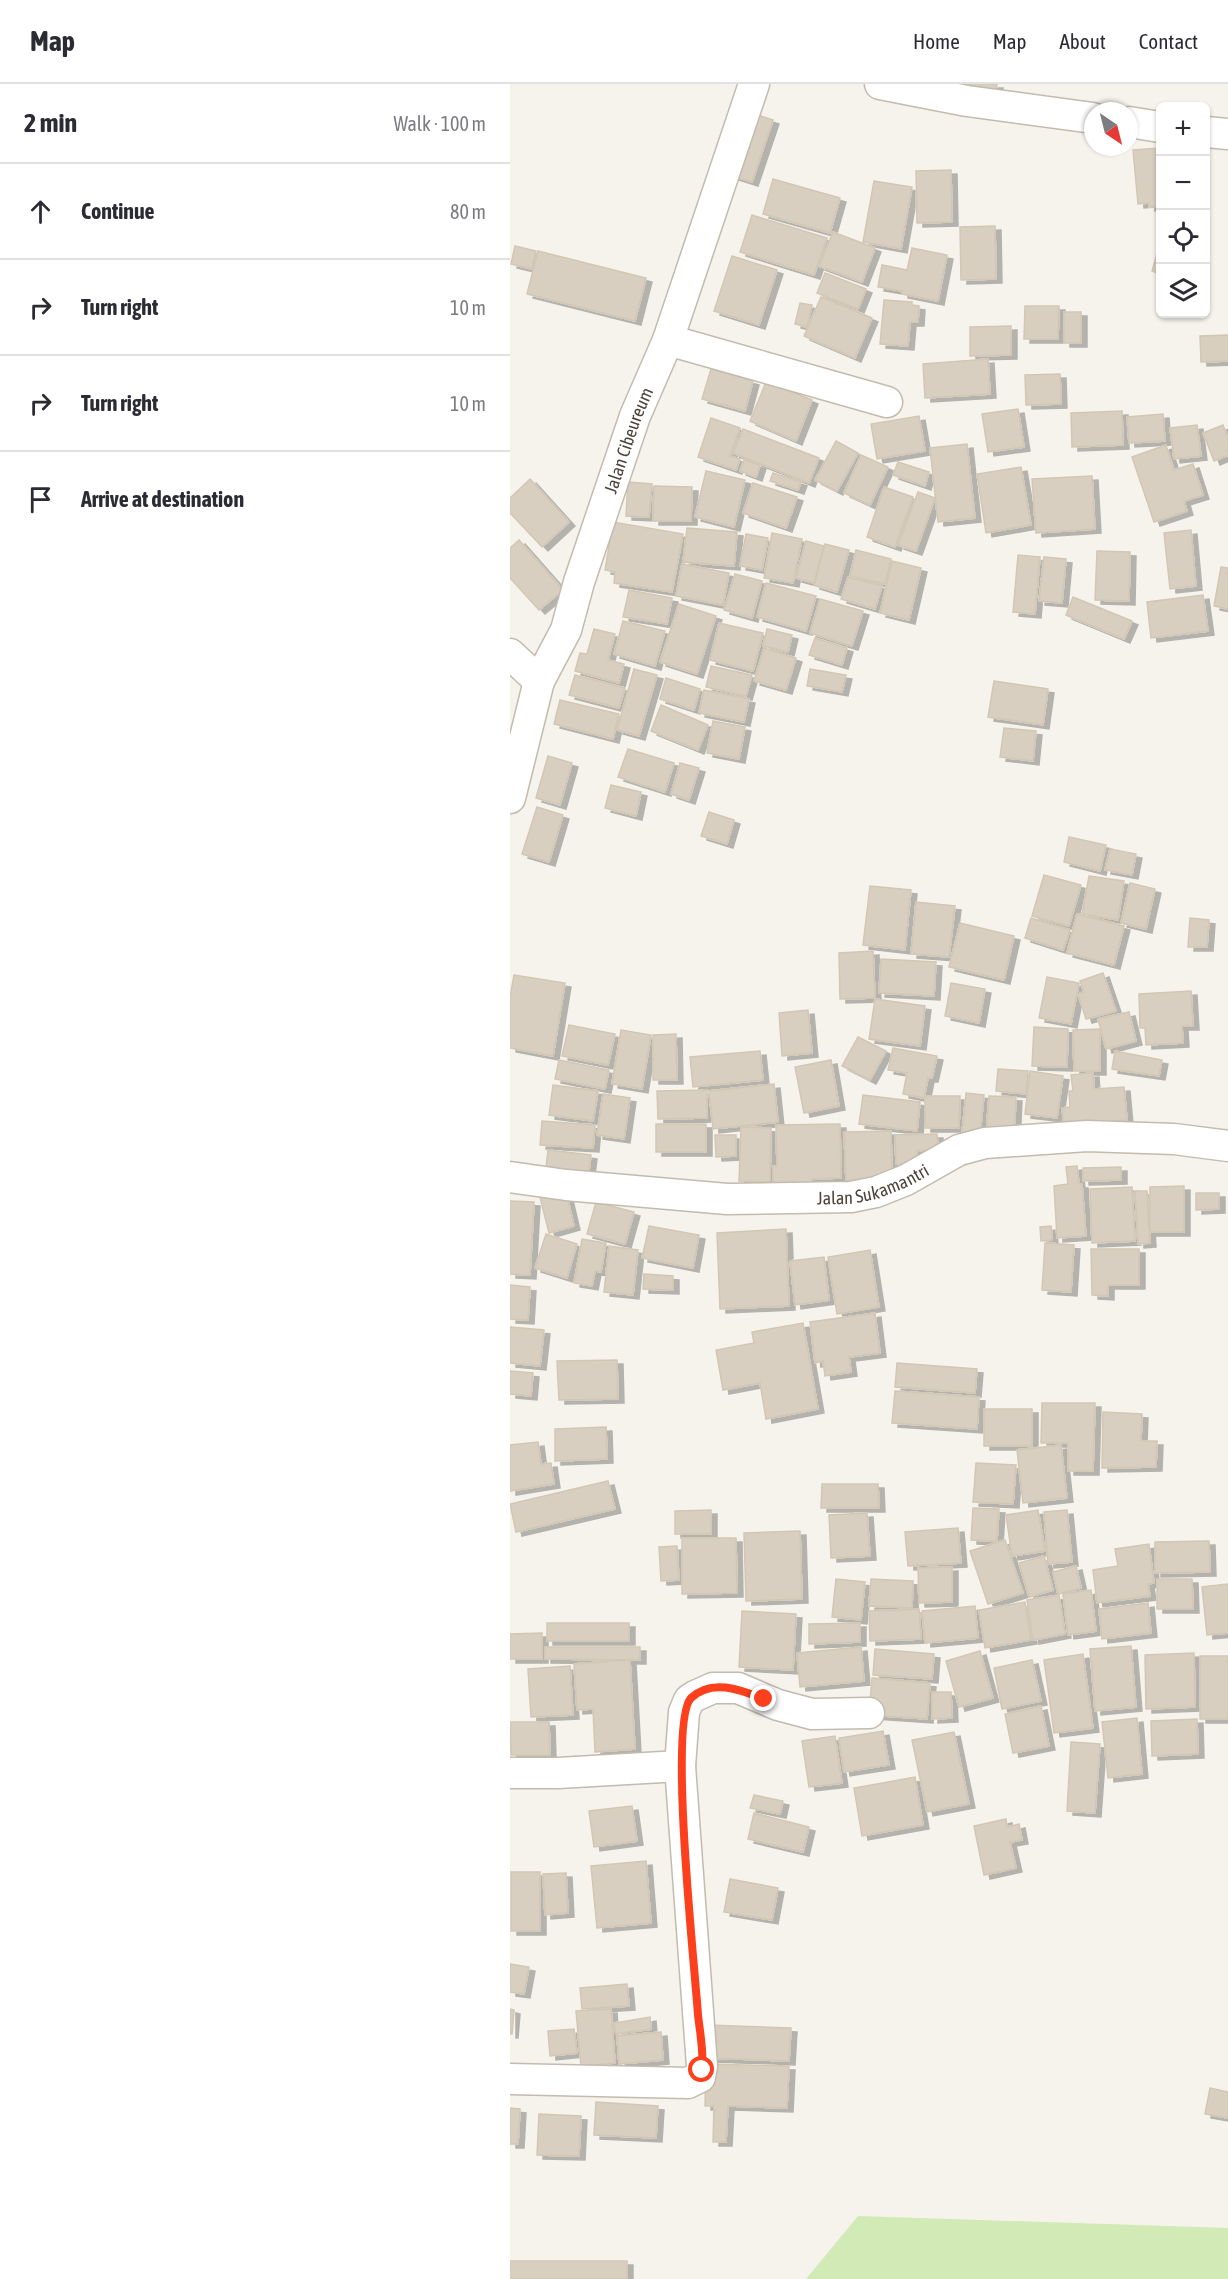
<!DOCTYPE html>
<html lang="en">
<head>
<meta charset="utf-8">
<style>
	:root { --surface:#fff; --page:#f7f7f7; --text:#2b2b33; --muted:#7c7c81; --line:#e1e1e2 }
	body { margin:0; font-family:"Asap Condensed",sans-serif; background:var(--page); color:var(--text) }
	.controls { position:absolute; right:18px; top:18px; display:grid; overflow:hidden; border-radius:9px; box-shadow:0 2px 4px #0004 }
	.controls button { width:54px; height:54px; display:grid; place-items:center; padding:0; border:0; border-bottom:2px solid var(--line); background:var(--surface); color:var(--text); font:30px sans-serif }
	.compass { position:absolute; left:574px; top:18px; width:54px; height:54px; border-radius:50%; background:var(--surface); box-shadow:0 2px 4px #0004; rotate:145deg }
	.stop { position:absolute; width:18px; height:18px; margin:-14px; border:4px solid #fc3f1d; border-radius:50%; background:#fff }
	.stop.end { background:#fc3f1d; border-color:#fff; box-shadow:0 2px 6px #0008 }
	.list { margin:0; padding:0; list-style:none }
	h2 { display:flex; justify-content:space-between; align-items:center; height:78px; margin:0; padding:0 24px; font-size:26px }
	h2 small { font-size:20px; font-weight:400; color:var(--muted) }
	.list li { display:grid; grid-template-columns:39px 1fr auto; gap:18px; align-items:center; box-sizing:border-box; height:96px; padding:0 24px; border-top:2px solid var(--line) }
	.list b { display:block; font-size:22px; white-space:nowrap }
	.list em { font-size:20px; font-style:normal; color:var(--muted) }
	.icon { flex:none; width:33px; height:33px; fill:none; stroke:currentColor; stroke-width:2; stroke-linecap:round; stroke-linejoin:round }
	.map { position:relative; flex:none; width:718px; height:2195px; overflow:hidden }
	header { display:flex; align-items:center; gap:36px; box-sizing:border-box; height:84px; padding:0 30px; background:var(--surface); border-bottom:2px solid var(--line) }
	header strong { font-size:28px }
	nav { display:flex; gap:33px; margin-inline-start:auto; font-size:21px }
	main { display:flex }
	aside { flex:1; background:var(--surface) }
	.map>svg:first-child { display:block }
	.green { fill:#d2eab5 }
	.building { fill:#d8cfc1; stroke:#d3c7b4; stroke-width:1.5; filter:url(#shadow) }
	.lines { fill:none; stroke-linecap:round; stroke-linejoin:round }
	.street-casing { stroke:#c2bbae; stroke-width:33 }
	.street { stroke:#fff; stroke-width:30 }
	.route { stroke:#fc3f1d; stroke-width:8 }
	.labels { text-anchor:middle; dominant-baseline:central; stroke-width:5; stroke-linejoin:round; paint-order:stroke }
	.street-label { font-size:18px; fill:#4b4439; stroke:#fff }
</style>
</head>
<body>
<header>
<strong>Map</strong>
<nav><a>Home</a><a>Map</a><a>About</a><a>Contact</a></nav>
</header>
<main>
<aside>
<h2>2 min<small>Walk · 100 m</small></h2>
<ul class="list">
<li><svg class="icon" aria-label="ahead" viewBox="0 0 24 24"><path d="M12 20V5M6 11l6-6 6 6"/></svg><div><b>Continue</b></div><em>80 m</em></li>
<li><svg class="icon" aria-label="right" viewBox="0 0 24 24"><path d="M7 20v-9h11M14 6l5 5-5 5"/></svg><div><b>Turn right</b></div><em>10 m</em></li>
<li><svg class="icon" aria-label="right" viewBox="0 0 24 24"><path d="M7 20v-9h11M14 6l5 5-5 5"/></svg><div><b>Turn right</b></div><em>10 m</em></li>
<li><svg class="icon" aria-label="arrive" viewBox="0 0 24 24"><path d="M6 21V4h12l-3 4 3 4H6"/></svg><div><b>Arrive at destination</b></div></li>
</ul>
</aside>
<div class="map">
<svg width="718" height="2195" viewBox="0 0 718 2195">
	<defs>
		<filter id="shadow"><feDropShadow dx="6" dy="4" stdDeviation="0" flood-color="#0004"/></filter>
	</defs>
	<rect width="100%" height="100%" fill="#f6f3ec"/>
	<path class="green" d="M348 2132 718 2144V2195H296Z"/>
	<g class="building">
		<path d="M419 0H487L486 6Z"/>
		<path d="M244 30 263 36 242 98 223 92Z"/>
		<path d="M650 64V122L639 123V119L628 120 623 66Z"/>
		<path d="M441 86 442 138 407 139 406 87Z"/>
		<path d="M263 95 330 114 320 149 253 130Z"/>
		<path d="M364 97 402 103 391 165 353 158Z"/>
		<path d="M242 131 317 154 304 191 230 168Z"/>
		<path d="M485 142 486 195 451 196 450 143Z"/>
		<path d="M323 148 365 164 352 198 309 182Z"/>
		<path d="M650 159V190L642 187Z"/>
		<path d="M5 162 26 167 22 185 1 180Z"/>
		<path d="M402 164 437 171 428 217 392 210V207L368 203 372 181 397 186Z"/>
		<path d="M28 167 136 194 125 237 17 210Z"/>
		<path d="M222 172 267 186 249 241 204 227Z"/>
		<path d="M315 189 356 205 348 225 307 209Z"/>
		<path d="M311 213 362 234 345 274 294 252Z"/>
		<path d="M374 216 402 218V221L409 222 408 238H400L398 262 370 260Z"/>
		<path d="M290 219 302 221 297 243 285 240Z"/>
		<path d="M515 222H549L548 255H514Z"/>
		<rect x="554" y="228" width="17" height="31"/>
		<path d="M501 242V271L460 272V243Z"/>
		<path d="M718 251V277L691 278 690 252Z"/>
		<path d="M478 275 480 310 415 314 413 280Z"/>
		<path d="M201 285 243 297 235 327 192 315Z"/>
		<path d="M550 290 551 320 516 321 515 291Z"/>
		<path d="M256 298 302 316 286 357 240 337Z"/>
		<path d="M508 325 514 363 478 368 472 330Z"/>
		<path d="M612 327 613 361 562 363 561 329Z"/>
		<path d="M653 330 655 357 619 359 617 333Z"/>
		<path d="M409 332 415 367 367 375 361 340Z"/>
		<path d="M201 334 230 344 220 372 230 375 226 386 188 373Z"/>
		<path d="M687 341 691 372 664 375 660 344Z"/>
		<path d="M713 341 718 354V371L704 377 693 349Z"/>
		<path d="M233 345 309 374 299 399 223 369Z"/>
		<path d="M326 357 348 369 327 407 305 396Z"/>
		<path d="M457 360 465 434 428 438 420 364Z"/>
		<path d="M656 361 664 386 683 380 693 411 674 417 677 427 644 438 622 373Z"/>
		<path d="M351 371 378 383 360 421 334 409Z"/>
		<path d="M234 376 250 381 246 393 230 387Z"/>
		<path d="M388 378 419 388 415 402 383 391Z"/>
		<path d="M511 383 521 441 476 449 467 390Z"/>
		<path d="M196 387 235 396 224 443 185 433Z"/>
		<path d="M263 389 291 398 288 406 260 397Z"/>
		<path d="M582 392 585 445 526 449 522 395Z"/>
		<path d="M20 395 59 438 32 463 0 429V414Z"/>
		<path d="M118 398 142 400 139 433 116 432Z"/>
		<path d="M243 399 287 413 276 444 233 429Z"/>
		<path d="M144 402 182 403 181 437H143Z"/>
		<path d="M374 403 403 413 385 463 357 453Z"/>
		<path d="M408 408 425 414 406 467 388 461Z"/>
		<path d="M103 438 173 450 162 508 104 499 105 488 95 486Z"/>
		<path d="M177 444 227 448 224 482 173 478Z"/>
		<path d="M681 446 686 502 660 505 654 449Z"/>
		<path d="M262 449 292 455 283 499 254 494Z"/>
		<path d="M236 450 258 454 252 486 230 482Z"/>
		<path d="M9 456 53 506 29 526 0 494V464Z"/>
		<path d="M296 457 314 462 304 499 286 494Z"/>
		<path d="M315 460 339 466 327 508 304 501Z"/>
		<path d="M346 466 381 475 375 500 340 492Z"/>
		<path d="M587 467 620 468 619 517 585 516Z"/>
		<path d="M508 471 530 473 525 530 503 528Z"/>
		<path d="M534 473 556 475 552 519 529 517Z"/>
		<path d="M382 477 411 484 399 536 370 529Z"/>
		<path d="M172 480 219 489 213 521 166 512Z"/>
		<path d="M711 483 718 484V525L704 522Z"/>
		<path d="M225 490 252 497 242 534 214 526Z"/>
		<path d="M338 493 372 502 365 525 331 515Z"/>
		<path d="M256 499 306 512 296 547 247 533Z"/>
		<path d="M119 506 162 514 157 540 113 533Z"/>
		<path d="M693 511 698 547 641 554 637 518Z"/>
		<path d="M563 513 622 537 614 555 556 531Z"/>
		<path d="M310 515 353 527 342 562 300 549Z"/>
		<path d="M169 520 206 532 187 590 150 578Z"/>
		<path d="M113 537 155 547 145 582 104 570Z"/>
		<path d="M209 539 253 549 243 587 200 576Z"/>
		<path d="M84 545 105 550 98 576 114 580 109 599 65 587 70 569 77 570Z"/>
		<path d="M257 545 282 551 278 568 253 562Z"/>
		<path d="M305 554 337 564 332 581 299 571Z"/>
		<path d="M254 564 286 574 276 606 244 597Z"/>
		<path d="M201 582 242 591 236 612 196 603Z"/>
		<path d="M124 585 147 591 129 652 107 646Z"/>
		<path d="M300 585 336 591 332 608 297 602Z"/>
		<path d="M65 591 115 604 109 624 59 611Z"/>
		<path d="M156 594 190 605 184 626 150 615Z"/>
		<path d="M484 597 538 605 533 641 478 633Z"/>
		<path d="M194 606 239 615 234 638 189 629Z"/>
		<path d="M50 616 109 630 103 655 44 640Z"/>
		<path d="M151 621 198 641 188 666 141 647Z"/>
		<path d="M203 637 235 643 229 675 197 669Z"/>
		<path d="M494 644 526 647 523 677 490 673Z"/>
		<path d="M118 665 164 679 155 708 108 693Z"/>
		<path d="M38 672 62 679 50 721 26 714Z"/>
		<path d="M170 679 189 684 179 716 161 710Z"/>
		<path d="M101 701 131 708 126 732 95 724Z"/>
		<path d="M27 723 53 731 39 778 12 770Z"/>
		<path d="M199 728 224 736 217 760 191 752Z"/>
		<path d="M559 753 596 761 590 787 554 778Z"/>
		<path d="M600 765 626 770 622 791 595 786Z"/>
		<path d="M534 791 571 801 559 842 522 832Z"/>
		<path d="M579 792 614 797 608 836 572 830Z"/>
		<path d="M620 799 645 805 636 845 611 839Z"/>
		<path d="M360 802 401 806 395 866 353 861Z"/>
		<path d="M406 818 445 822 439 873 401 870Z"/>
		<path d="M567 830 614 842 604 881 557 869Z"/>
		<path d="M521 834 560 846 553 866 515 854Z"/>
		<path d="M680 834 699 836 697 863H678Z"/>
		<path d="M450 839 504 852 494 896 439 883Z"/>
		<path d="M363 867 365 914 330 915 329 869Z"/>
		<path d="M371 875 426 878 424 912 369 909Z"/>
		<path d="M593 889 606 927 576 935 568 910 574 908 570 897Z"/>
		<path d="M4 891 55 899 43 972 0 964V913Z"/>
		<path d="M537 893 569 899 561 940 529 934Z"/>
		<path d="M441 899 475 905 469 939 435 932Z"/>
		<path d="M681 907 683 942H672L673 959 636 961 635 944H630L629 910Z"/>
		<path d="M365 915 415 922 410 962 359 955Z"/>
		<path d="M298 926 302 969 272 972 269 929Z"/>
		<path d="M619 928 626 957 596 965 588 935Z"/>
		<path d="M59 941 105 950 98 981 52 972Z"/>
		<path d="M524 943 558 945 557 983 522 982Z"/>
		<path d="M590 945V987H564L563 946Z"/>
		<path d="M111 946 141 951 132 1005 102 1000Z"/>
		<path d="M166 950 167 996H143V951Z"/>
		<path d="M348 953 376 967 360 996 332 982Z"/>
		<path d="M383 964 427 972 422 994H418L414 1014 393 1010 397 989 378 986Z"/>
		<path d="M250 967 253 996 183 1003 180 973Z"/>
		<path d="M605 967 652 976 649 992 602 985Z"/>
		<path d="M49 976 99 986 95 1005 45 995Z"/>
		<path d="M321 976 329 1022 294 1029 285 983Z"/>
		<path d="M488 985 518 987 516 1010 486 1007Z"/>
		<path d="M520 987 553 992 547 1034 515 1030Z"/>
		<path d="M583 989 584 1005 614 1003 617 1036 582 1039 555 1051 552 1024 560 1023 559 1007H563L561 991Z"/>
		<path d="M264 1000 268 1038 203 1045 199 1007Z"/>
		<path d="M43 1001 88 1007 83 1037 39 1031Z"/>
		<path d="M197 1006V1034L148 1035 147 1007Z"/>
		<path d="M456 1009 474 1011 470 1051 452 1049Z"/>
		<path d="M93 1010 120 1014 114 1055 87 1051Z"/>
		<path d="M353 1011 410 1018 407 1047 349 1040Z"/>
		<path d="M415 1012H450L449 1044H415Z"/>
		<path d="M479 1012 506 1013 504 1054 476 1052Z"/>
		<path d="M32 1037 85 1041 83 1064 30 1061Z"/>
		<rect x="146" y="1040" width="50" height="28"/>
		<path d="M330 1040 331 1094 302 1095 303 1107H263V1082H267L266 1041Z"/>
		<path d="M231 1043 261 1044 260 1098 229 1097Z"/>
		<path d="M381 1047 382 1095 339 1106V1097H336L334 1048Z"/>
		<path d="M427 1050 428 1066 407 1067V1080H386L385 1051Z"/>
		<path d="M205 1051H226V1072L206 1073Z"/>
		<path d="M38 1066 81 1071 78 1095 35 1092Z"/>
		<path d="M567 1082 569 1100H572L576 1152 547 1154 544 1102 558 1100 556 1083Z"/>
		<path d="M611 1083V1096L573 1097V1084Z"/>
		<path d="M674 1102V1148H640V1103Z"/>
		<path d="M622 1103 625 1157 582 1159 580 1105Z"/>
		<path d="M625 1107H637L640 1159 628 1160Z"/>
		<path d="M56 1108 64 1142 39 1149 30 1113Z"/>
		<path d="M686 1109H709V1125L686 1126Z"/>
		<path d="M0 1117 24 1118 20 1191 0 1190Z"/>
		<path d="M86 1118 124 1128 115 1160 77 1150Z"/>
		<path d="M139 1142 189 1151 183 1184 132 1174Z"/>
		<path d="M541 1142 542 1156 531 1157 530 1143Z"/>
		<path d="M276 1145 279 1222 210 1225 207 1149Z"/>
		<path d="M36 1150 67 1160 57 1194 25 1184Z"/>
		<path d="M72 1155 96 1159 91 1188 85 1187 82 1202 64 1199Z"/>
		<path d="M535 1159 564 1161 561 1208 532 1206Z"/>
		<path d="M99 1162 128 1166 123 1211 94 1208Z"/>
		<path d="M581 1165H629V1201H598V1212L582 1211Z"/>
		<path d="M360 1166 369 1223 327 1230 318 1173Z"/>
		<path d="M314 1173 319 1216 285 1221 280 1177Z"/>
		<path d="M134 1190 163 1192V1206L133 1205Z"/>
		<path d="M0 1201 20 1203 18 1236 0 1235Z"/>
		<path d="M365 1229 370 1269 339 1273 341 1288 315 1292 313 1277 305 1279 300 1238Z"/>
		<path d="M293 1239 308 1325 256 1335 250 1299 213 1306 206 1266 244 1259 242 1248Z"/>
		<path d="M0 1243 34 1246 30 1282 0 1279Z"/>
		<path d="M107 1276 108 1315 49 1316 47 1277Z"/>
		<path d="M387 1279 467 1285 465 1309 385 1303Z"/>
		<path d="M0 1287 23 1289 21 1312 0 1310Z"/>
		<path d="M385 1307 469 1313 467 1345 382 1339Z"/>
		<path d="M532 1319H585L583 1387H558V1359H531Z"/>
		<rect x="474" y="1325" width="48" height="37"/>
		<path d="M593 1328 632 1330 631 1357H647L646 1383 592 1384Z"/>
		<path d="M96 1343 97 1375 45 1377V1345Z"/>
		<path d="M28 1358 31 1380 41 1379 44 1400 0 1407V1361Z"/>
		<path d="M551 1361 557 1414 513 1419 507 1366Z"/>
		<path d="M466 1379 506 1381 503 1420 463 1418Z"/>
		<path d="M98 1397 105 1425 6 1448 0 1420Z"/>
		<path d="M312 1400H368L369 1424H311Z"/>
		<path d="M463 1424 489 1425 487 1457 461 1456Z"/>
		<path d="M201 1426V1450H165V1427Z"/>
		<path d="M528 1426 535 1467 502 1472 496 1431Z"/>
		<path d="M557 1426 562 1478 538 1480 534 1428Z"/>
		<path d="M357 1429 360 1472 321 1474 319 1431Z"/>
		<path d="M448 1444 451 1479 398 1482 395 1448Z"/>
		<path d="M290 1447 292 1515 236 1517 234 1449Z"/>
		<path d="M172 1454H226L227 1509 172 1510Z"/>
		<path d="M495 1456 513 1509 478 1520 460 1467Z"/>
		<path d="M699 1457 700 1488 645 1489V1458Z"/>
		<path d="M639 1460 644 1499 638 1500 640 1512 587 1519 583 1486 608 1482 605 1465Z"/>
		<path d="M167 1462 169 1496 151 1497 149 1463Z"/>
		<path d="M534 1472 543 1506 519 1513 509 1479Z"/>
		<path d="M566 1482 571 1504 548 1510 543 1488Z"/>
		<path d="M442 1483V1518L409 1519 408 1484Z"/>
		<path d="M326 1495 355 1498 351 1536 322 1533Z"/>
		<path d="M361 1495 403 1497 402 1524 359 1522Z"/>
		<path d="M647 1495H682L683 1525H647Z"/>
		<path d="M718 1500V1549L697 1551 692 1503Z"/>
		<path d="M581 1506 586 1547 558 1551 553 1510Z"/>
		<path d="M549 1511 555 1550 523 1556 517 1516Z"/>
		<path d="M515 1518 521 1556 475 1564 469 1526Z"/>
		<path d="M638 1519 641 1549 592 1555 589 1525Z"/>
		<path d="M465 1522 468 1554 415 1559 412 1527Z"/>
		<path d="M409 1525 411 1555 360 1557 359 1527Z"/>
		<path d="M232 1527 286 1530 283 1586 229 1583Z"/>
		<rect x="37" y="1539" width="82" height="18"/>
		<path d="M350 1539V1558L299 1560V1540Z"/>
		<path d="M32 1549V1575H0V1550Z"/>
		<path d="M621 1562 626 1623 585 1627 580 1565Z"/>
		<path d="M35 1563H130V1576L35 1575Z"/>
		<path d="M351 1563 354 1597 290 1603 287 1569Z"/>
		<path d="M365 1565 424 1570 422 1595 363 1591Z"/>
		<path d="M470 1567 483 1614 449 1623 436 1577Z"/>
		<path d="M684 1569 685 1623 636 1625 635 1571Z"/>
		<path d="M573 1570 583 1644 544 1649 534 1576Z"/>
		<rect x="690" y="1572" width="28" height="63"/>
		<path d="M120 1576 125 1665 85 1668 83 1625 67 1626 64 1580Z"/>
		<path d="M522 1576 531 1617 492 1625 484 1584Z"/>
		<path d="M60 1582 63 1631 21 1633 18 1585Z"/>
		<path d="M362 1594 420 1599 417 1635 359 1631Z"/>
		<path d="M422 1608H441L442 1634 422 1635Z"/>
		<path d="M531 1622 539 1662 503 1669 495 1630Z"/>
		<path d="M627 1634 632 1690 598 1694 592 1638Z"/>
		<path d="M687 1635 688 1670 642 1672 641 1637Z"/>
		<path d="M0 1638H39L40 1671H1Z"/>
		<path d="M373 1647 379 1681 334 1688 329 1654Z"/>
		<path d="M444 1648 459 1720 417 1728 402 1656Z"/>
		<path d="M325 1652 332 1699 299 1703 292 1657Z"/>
		<path d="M561 1658 590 1660 585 1729 557 1727Z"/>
		<path d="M405 1693 413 1741 352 1752 344 1704Z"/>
		<path d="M244 1711 273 1717 270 1730 240 1724Z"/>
		<path d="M122 1722 127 1757 84 1763 79 1727Z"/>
		<path d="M244 1729 299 1743 293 1768 238 1755Z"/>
		<path d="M496 1735 497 1743 509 1740 512 1756 500 1758 506 1784 474 1791 464 1742Z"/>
		<path d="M136 1777 141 1839 87 1844 81 1782Z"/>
		<rect x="1" y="1788" width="29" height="59"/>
		<path d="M56 1789 58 1829 35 1831 33 1790Z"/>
		<path d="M220 1795 268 1804 262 1836 214 1828Z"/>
		<path d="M0 1880 19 1883 14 1910 0 1908Z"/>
		<path d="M117 1900 119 1922 72 1925 70 1904Z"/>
		<path d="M0 1925 4 1926 2 1950H0Z"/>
		<path d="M101 1925 105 1979 71 1982 66 1927Z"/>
		<path d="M140 1933 141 1945 106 1950 104 1939Z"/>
		<path d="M198 1941 281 1944 279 1977 196 1974Z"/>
		<path d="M64 1945 67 1969 40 1972 38 1947Z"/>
		<path d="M151 1948 153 1976 109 1980 107 1952Z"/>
		<path d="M196 1980 279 1982 277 2024 218 2022 216 2058H203L204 2022H195Z"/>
		<path d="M700 2004 718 2008V2034L695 2030Z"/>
		<path d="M86 2018 148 2022 146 2054 84 2051Z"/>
		<path d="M0 2024 10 2025 8 2060H0Z"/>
		<path d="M29 2030 71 2032 69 2072 27 2071Z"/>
		<rect x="0" y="2177" width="117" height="18"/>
	</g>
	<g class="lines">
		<defs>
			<g id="street">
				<path d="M370 0 457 17 583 34"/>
				<path d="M619 38 650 43"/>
				<path d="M696 48 718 50"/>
				<path d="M158 256 377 318"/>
				<path d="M0 570 29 597"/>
				<path id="s1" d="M0 714 29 597 56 546 69 498 125 332 158 256 244 0"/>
				<path id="s2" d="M0 1093 56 1101 217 1115 341 1113 366 1108 396 1096 449 1066 475 1059 577 1052 664 1055 718 1062"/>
				<path d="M170 1682 174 1628 179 1616 185 1612 203 1604H228L268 1621 302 1630 359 1629"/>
				<path d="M0 1689H48L170 1682 192 1982 190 1993 178 1999 0 1995"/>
			</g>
		</defs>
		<use href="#street" class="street-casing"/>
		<use href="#street" class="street"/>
	</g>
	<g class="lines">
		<path class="route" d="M192 1986C194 1968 190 1949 188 1931 185 1885 158 1638 181 1614 202 1594 231 1606 254 1615"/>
	</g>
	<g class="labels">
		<g class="street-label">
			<text stroke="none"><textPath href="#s1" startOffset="378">Jalan Cibeureum</textPath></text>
			<text stroke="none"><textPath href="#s2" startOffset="366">Jalan Sukamantri</textPath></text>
		</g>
	</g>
</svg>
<div class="controls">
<button>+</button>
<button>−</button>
<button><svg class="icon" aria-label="locate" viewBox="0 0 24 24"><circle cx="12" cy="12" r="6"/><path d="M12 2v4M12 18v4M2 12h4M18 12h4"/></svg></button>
<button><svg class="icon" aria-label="layers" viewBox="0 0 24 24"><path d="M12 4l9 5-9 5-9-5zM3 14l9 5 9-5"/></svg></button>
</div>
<svg class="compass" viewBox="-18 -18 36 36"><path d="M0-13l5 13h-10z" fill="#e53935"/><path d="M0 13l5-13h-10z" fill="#7c7c81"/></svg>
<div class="stop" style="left:192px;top:1986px"></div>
<div class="stop end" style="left:254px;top:1615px"></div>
</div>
</main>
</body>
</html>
